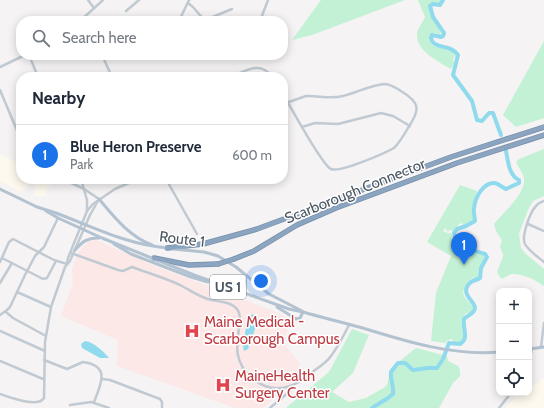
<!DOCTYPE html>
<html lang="en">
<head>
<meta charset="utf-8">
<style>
	:root { --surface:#fff; --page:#f6f6f7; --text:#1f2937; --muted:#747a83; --line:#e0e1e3; --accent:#1a73e8 }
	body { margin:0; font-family:Cabin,sans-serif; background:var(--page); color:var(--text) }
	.controls { position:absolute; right:12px; bottom:12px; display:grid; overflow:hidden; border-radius:8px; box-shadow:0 2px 10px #0003 }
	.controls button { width:36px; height:36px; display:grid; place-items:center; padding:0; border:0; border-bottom:1px solid var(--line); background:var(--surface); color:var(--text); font:20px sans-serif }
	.you { position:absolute; left:261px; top:281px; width:14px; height:14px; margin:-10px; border:3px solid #fff; border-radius:50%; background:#1a73e8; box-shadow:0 0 0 6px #1a73e833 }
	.badge { display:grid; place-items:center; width:26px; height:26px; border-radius:50%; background:var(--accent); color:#fff; font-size:13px; font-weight:700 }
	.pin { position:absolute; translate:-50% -33px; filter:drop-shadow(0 1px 2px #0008) }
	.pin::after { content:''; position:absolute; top:21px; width:14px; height:12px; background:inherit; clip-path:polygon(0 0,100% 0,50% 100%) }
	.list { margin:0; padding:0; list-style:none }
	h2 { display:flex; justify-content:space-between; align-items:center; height:52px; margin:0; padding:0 16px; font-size:17px }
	h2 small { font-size:13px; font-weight:400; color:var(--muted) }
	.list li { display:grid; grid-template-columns:26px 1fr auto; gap:12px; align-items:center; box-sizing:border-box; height:60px; padding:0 16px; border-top:1px solid var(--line) }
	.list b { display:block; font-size:15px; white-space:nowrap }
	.list p { margin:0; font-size:13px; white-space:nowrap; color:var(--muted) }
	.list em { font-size:13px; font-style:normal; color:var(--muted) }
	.icon { flex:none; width:22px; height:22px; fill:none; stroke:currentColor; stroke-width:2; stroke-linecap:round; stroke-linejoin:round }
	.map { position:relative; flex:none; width:544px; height:408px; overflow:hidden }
	.search { position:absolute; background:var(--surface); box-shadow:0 2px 10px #0003; left:16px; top:16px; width:272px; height:44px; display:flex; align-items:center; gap:10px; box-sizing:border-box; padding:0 14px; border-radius:16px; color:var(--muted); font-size:15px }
	.panel { position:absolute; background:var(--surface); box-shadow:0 2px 10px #0003; left:16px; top:72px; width:272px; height:112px; border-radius:16px }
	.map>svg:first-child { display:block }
	.commercial { fill:#fdf9ef }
	.medical { fill:#fce8e6 }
	.green { fill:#c3f1d5 }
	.water { fill:#90daee }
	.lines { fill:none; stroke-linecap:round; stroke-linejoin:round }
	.river { stroke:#90daee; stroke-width:4 }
	.highway-casing { stroke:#7690ad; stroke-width:5.5 }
	.minor { stroke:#c1cad2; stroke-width:2.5 }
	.major { stroke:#b3c2d1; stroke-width:3 }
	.highway { stroke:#8ba5c1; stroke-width:4 }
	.highway-bridge-casing { stroke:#7690ad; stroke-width:5.5; stroke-linecap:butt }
	.highway-bridge { stroke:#8ba5c1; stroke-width:4 }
	.labels { text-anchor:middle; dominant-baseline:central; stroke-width:3; stroke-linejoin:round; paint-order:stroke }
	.shield { fill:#fff; stroke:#808990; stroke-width:1 }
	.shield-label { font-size:14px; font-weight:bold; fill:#4a5661 }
	.street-label { font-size:15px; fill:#4a5661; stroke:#fff }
	.health-label { font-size:15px; fill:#be3a42; stroke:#fff; text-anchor:start }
</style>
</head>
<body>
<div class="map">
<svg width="544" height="408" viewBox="0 0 544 408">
	<rect width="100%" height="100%" fill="#f5f3f3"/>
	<g class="commercial">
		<path d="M0 154 21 164V179L53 180 50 186 47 187V191L45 195 40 197 35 195 34 191 35 186 30 183 25 189 20 191 0 181Z"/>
		<path d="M544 378V408H506L516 396 521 393H529V388Z"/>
	</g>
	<path class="medical" d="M96 240 153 265 281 314 290 322 283 343 300 363 293 383 263 408H235L117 366 118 340 61 316 73 283 72 269 79 251 89 241Z"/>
	<g class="green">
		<path d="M321 0H405L312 35 292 40Z"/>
		<path d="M418 0H442L441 3C417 1 439 25 441 34L440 35 435 33 431 34 429 39 432 45 455 53 456 55 453 59 454 64 451 69C439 62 416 51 417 34 417 29 423 22 425 17Z"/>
		<path d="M544 41V118L516 127 503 115Z"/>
		<path d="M544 149V196L533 201 528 210 519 234 521 248 526 254 544 269V286C535 280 524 274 513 274 509 274 505 278 501 279L497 272 503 257V254L500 247 502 240 496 231 494 224C502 214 526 193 524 179 524 174 518 167 516 162L519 159Z"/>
		<path d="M460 185 477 191 472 210 475 219 464 227 462 223 459 224 454 231 449 230 448 232 445 228 443 231 448 233H451C454 246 459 245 470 250 474 252 478 254 483 254L485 257 479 268 478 278 474 279V277C469 280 461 290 464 296 467 301 472 304 474 309L469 314 466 313 461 323 464 329V335L461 342 454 343 452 339 446 341V343L431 341 436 293 451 256 427 242Z"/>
		<path d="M352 329 369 335 353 373 332 392 349 402 366 398 385 387 387 385 391 368 416 348 447 356 448 361 458 366 460 370V376L453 383 439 408H286L329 372Z"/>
	</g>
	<g class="water">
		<path d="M252 314 257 316 258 321 248 349 244 351 243 346 247 321 248 318Z"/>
		<path d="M85 341C94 342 104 352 109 358H100L82 348 81 344Z"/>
	</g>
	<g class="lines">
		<g class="river">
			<path d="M443 0 440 5 433 4 430 6 433 17 444 33 443 36 441 37 432 35 431 38C433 50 452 44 458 55L453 75 472 101 477 120 482 121 489 113H493L501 135"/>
			<path d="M372 408 388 398 393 394C394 385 390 380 391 372L398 363H405L413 370 428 368H437L443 359 449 343 460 344C470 338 462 328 464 319 467 316 475 313 475 308 475 301 458 293 471 282 474 280 477 280 480 278L481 268 487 257 485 254C474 250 455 248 454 233L457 229 466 226 475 221C475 216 473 212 474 208 475 198 483 182 495 183 499 184 503 188 506 189L519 183V180C509 176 508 161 506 151"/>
		</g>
		<defs>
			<g id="highway">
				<path d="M167 248 203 244 257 229 451 157 544 127"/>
				<path d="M154 258 189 265 218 264"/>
				<path d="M234 259 254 251 297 225 336 208 457 163 544 135"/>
			</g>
		</defs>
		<use href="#highway" class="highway-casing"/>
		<g class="minor">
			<path d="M88 0 94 8"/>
			<path d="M188 3 193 7 205 21"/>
			<path d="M126 11 139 0"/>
			<path d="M85 17 88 21"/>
			<path d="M205 20 232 9"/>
			<path d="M80 21 103 0"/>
			<path d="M179 21 189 0"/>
			<path d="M260 21 268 0"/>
			<path d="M29 55 38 77"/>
			<path d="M102 55 112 77"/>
			<path d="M103 57 109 55"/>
			<path d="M0 67 25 55"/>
			<path d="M230 77C245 71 261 60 272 77"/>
			<path d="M0 90 21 140"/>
			<path d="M283 94C291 107 321 164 331 169 340 173 385 153 394 148 400 142 404 135 408 128 420 110 421 103 401 91 396 88 391 84 384 84 371 85 356 93 343 96 331 99 320 96 309 96H306L283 104"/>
			<path d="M302 127 315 123 338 124 381 113 393 116 410 126"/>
			<path d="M63 179 84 189 99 199"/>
			<path d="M81 179 87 200V211"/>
			<path d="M166 179 197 234"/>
			<path d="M544 201C541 202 538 203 536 206 530 212 521 237 525 244 529 251 538 257 544 262"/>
			<path d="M528 224 544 231"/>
			<path d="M71 253 118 270 123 271 132 267C148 273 165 278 180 285 190 290 198 296 208 299 217 302 230 301 236 308 249 321 222 353 252 378 275 397 296 387 315 370 321 366 327 362 331 356 338 347 344 335 349 325"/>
			<path d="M2 258 43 279 47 278 56 261"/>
			<path d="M0 262 9 242 13 239 54 260 67 264"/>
			<path d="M67 263 68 258 87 211 93 204 115 189 138 179"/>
			<path d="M0 283 12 263"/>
			<path d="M17 292 51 307"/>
			<path d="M529 304 530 301"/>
			<path d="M6 312 13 318 46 336"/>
			<path d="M0 315 7 310 10 307 25 275 35 256 44 247 58 218"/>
			<path d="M0 331 45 351"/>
			<path d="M541 347 544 323"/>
			<path d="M44 360 67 369 83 362C111 366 101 384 94 402"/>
			<path d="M0 361 43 379"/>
			<path d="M529 364 532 348"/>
			<path d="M102 379 110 380 160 399 162 402V408"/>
			<path d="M0 394C11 398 38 408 44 398L45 342 51 307 65 267 70 261 90 215 99 199"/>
			<path d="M70 405 91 402 109 408"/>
			<path d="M270 408 290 391 292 386"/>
			<path d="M499 408 511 393"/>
		</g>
		<g class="major">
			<path d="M0 189 37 207 56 213C93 227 128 245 168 248"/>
			<path d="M99 199C115 218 129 236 152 245"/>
			<path d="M46 211 58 218 102 238 194 275 289 309 303 312C324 318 345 323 366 329 408 342 454 356 499 352"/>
			<path d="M114 244 131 254 191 277 208 282"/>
			<path d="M173 249 204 252 218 256 236 267 269 294 302 311"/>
			<path d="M75 250C82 242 88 237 99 238"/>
			<path d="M277 307 296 319 300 318 303 312"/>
			<path d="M529 349 544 347"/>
		</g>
		<use href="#highway" class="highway"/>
		<defs>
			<path id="highway-bridge" d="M218 264 234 259"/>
		</defs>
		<use href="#highway-bridge" class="highway-bridge-casing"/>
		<use href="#highway-bridge" class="highway-bridge"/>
	</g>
	<defs>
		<symbol id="hospital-bare" viewBox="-9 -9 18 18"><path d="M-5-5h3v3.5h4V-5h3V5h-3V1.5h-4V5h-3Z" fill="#e0444e" stroke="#fff" stroke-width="2.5" paint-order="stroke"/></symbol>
	</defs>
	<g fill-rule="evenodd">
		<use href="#hospital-bare" x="181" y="320" width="22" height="22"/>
		<use href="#hospital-bare" x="212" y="374" width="22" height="22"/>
	</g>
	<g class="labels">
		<rect class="shield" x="210" y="275" width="36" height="24" rx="3"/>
		<g class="shield-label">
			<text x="228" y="287">US 1</text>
		</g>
		<g class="street-label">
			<text transform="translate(355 191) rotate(-22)">Scarborough Connector</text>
			<text transform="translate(182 239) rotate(7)">Route 1</text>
		</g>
		<g class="health-label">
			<text x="204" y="322">Maine Medical -<tspan x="204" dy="17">Scarborough Campus</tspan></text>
			<text x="235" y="376">MaineHealth<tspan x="235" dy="17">Surgery Center</tspan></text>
		</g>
	</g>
</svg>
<div class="controls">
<button>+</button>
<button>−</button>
<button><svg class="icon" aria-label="locate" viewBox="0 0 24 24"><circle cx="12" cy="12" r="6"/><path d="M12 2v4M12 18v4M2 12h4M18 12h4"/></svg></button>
</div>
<div class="you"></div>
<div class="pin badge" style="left:464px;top:265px">1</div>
<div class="search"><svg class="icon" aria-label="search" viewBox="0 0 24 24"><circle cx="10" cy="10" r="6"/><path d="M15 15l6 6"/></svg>Search here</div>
<section class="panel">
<h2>Nearby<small></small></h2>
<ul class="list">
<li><span class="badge">1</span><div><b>Blue Heron Preserve</b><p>Park</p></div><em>600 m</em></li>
</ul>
</section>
</div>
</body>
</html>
